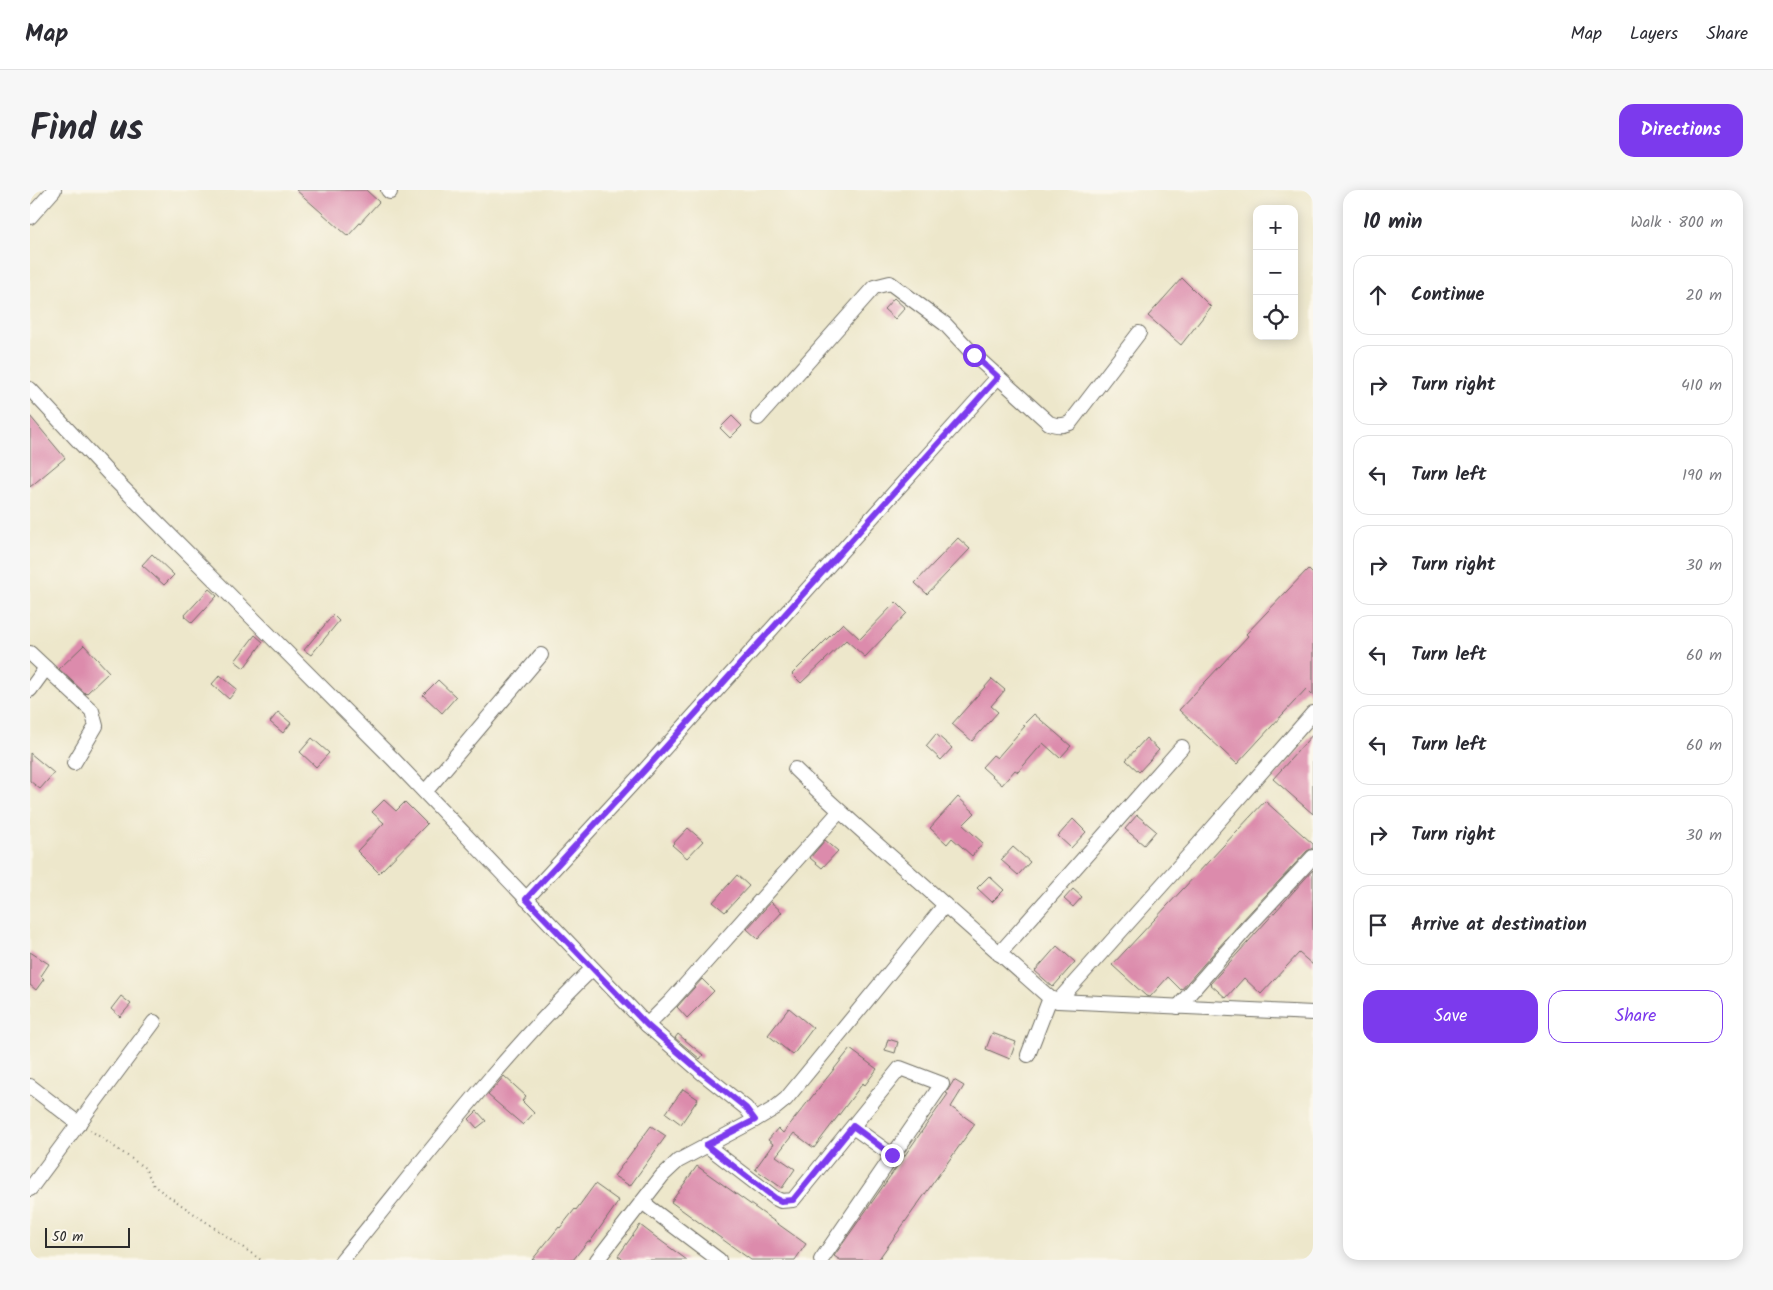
<!DOCTYPE html>
<html lang="en">
<head>
<meta charset="utf-8">
<style>
	:root { --surface:#fff; --page:#f7f7f7; --text:#2b2b33; --muted:#7c7c81; --line:#e1e1e2; --accent:#7c3aed }
	body { margin:0; font-family:Kalam,sans-serif; background:var(--page); color:var(--text) }
	.controls { position:absolute; right:15px; top:15px; display:grid; overflow:hidden; border-radius:10px; box-shadow:0 2px 12px #0003 }
	.controls button { width:45px; height:45px; display:grid; place-items:center; padding:0; border:0; border-bottom:1px solid var(--line); background:var(--surface); color:var(--text); font:25px sans-serif }
	.scale { position:absolute; left:15px; bottom:12px; width:85px; box-sizing:border-box; padding-left:5px; border:2px solid #2b2b2b; border-top:0; font-size:14px; line-height:18px; white-space:nowrap; color:#2b2b2b; -webkit-text-stroke:4px #fbf7ec; paint-order:stroke }
	.stop { position:absolute; width:15px; height:15px; margin:-11px; border:4px solid #7c3aed; border-radius:50%; background:#fff }
	.stop.end { background:#7c3aed; border-color:#fff; box-shadow:0 1px 5px #0008 }
	.list { margin:0; padding:0; list-style:none }
	h2 { display:flex; justify-content:space-between; align-items:center; height:65px; margin:0; padding:0 20px; font-size:21px }
	h2 small { font-size:16px; font-weight:400; color:var(--muted) }
	.list li { display:grid; grid-template-columns:32px 1fr auto; gap:15px; align-items:center; box-sizing:border-box; height:80px; margin:0 10px 10px; padding:0 10px; border:1px solid var(--line); border-radius:15px }
	.list b { display:block; font-size:19px; white-space:nowrap }
	.list em { font-size:16px; font-style:normal; color:var(--muted) }
	.actions { display:flex; gap:10px; padding:15px 20px }
	.actions a { flex:1; padding:11px 0; border:1px solid var(--accent); border-radius:15px; text-align:center; font-size:18px; color:var(--accent) }
	.actions .main { background:var(--accent); color:#fff }
	.icon { flex:none; width:28px; height:28px; fill:none; stroke:currentColor; stroke-width:2; stroke-linecap:round; stroke-linejoin:round }
	.map { position:relative; flex:none; width:1283px; height:1070px; overflow:hidden; border-radius:15px }
	header { display:flex; align-items:center; gap:30px; box-sizing:border-box; height:70px; padding:0 25px; background:var(--surface); border-bottom:1px solid var(--line) }
	header strong { font-size:24px }
	nav { display:flex; gap:28px; margin-inline-start:auto; font-size:18px }
	.intro { display:flex; align-items:center; justify-content:space-between; box-sizing:border-box; height:120px; padding:0 30px }
	h1 { margin:0; font-size:35px }
	.button { padding:12px 22px; border-radius:15px; background:var(--accent); color:#fff; font-size:18px; font-weight:700 }
	main { display:flex; gap:30px; padding:0 30px }
	aside { flex:1; background:var(--surface); border-radius:15px; box-shadow:0 2px 12px #0003 }
	.map>svg:first-child { display:block }
	.building { fill:#dc8bac }
	.lines { fill:none; stroke-linecap:round; stroke-linejoin:round }
	.minor-casing { stroke:#6f6d63; stroke-width:16 }
	.path { stroke:#6f6d63; stroke-width:2; stroke-dasharray:1 4; stroke-linecap:butt }
	.minor { stroke:#fff; stroke-width:14 }
	.route { stroke:#7c3aed; stroke-width:6 }
</style>
</head>
<body>
<header>
<strong>Map</strong>
<nav><a>Map</a><a>Layers</a><a>Share</a></nav>
</header>
<div class="intro"><h1>Find us</h1><a class="button">Directions</a></div>
<main>
<div class="map">
<svg width="1283" height="1070" viewBox="0 0 1283 1070">
	<rect width="100%" height="100%" fill="#fbf7ec"/>
	<filter id="ink" filterUnits="userSpaceOnUse"><feTurbulence type="fractalNoise" baseFrequency=".02" numOctaves="2"/><feDisplacementMap in="SourceGraphic" scale="10" xChannelSelector="R" yChannelSelector="G"/><feConvolveMatrix kernelMatrix="1 2 1 2 8 2 1 2 1" color-interpolation-filters="sRGB"/></filter>
	<filter id="wash" filterUnits="userSpaceOnUse"><feTurbulence type="fractalNoise" baseFrequency=".0096" numOctaves="4" result="noise"/><feDisplacementMap in="SourceGraphic" scale="20" xChannelSelector="R" yChannelSelector="G"/><feGaussianBlur stdDeviation="1.12" result="paint"/><feColorMatrix in="noise" values="0 0 0 0 0 0 0 0 0 0 0 0 0 0 0 0 0 1.4 0 .05"/><feComposite in="paint" operator="in"/></filter>
	<g filter="url(#wash)">
		<rect width="100%" height="100%" fill="#ede7cb"/>
		<g id="blocks">
			<g class="building">
				<path d="M266 0H336L349 12 318 46Z"/>
				<path d="M1152 88 1181 117 1151 155 1118 126Z"/>
				<path d="M864 108 875 118 865 129 854 119Z"/>
				<path d="M0 226 35 268 0 297Z"/>
				<path d="M702 226 712 236 700 248 690 238Z"/>
				<path d="M928 348 940 359 897 404 885 393Z"/>
				<path d="M122 364 144 385 134 395 112 375Z"/>
				<path d="M1278 379 1283 384V506L1276 499 1207 574 1149 520 1218 446 1216 444Z"/>
				<path d="M179 399 187 406 162 433 154 426Z"/>
				<path d="M866 412 877 423 835 467 816 450 771 493 762 484 813 433 830 449Z"/>
				<path d="M303 425 309 431 281 465 274 460Z"/>
				<path d="M225 445 233 452 214 478 205 471Z"/>
				<path d="M54 455 79 482 56 504 29 479Z"/>
				<path d="M190 485 207 499 199 509 182 494Z"/>
				<path d="M962 489 975 500 961 516 968 522 942 551 922 534Z"/>
				<path d="M408 490 426 507 412 523 393 505Z"/>
				<path d="M248 522 261 533 253 543 240 532Z"/>
				<path d="M1004 524 1041 556 1030 568 1013 553 988 582 985 580 972 595 952 577 963 565 967 568 995 536 993 535Z"/>
				<path d="M906 544 922 558 911 570 896 556Z"/>
				<path d="M1283 544V624L1243 589Z"/>
				<path d="M282 548 299 563 286 577 270 562Z"/>
				<path d="M1116 548 1129 560 1109 582 1096 570Z"/>
				<path d="M0 563 24 583 10 599 0 591Z"/>
				<path d="M928 607 945 623 933 635 953 653 942 666 922 648 917 654 900 638Z"/>
				<path d="M354 610 366 621 375 612 397 634 349 683 327 661 354 633 342 622Z"/>
				<path d="M1235 611 1283 654V658L1277 661 1211 732 1151 800 1138 787 1120 807 1116 806 1082 775Z"/>
				<path d="M1107 625 1126 641 1114 655 1095 639Z"/>
				<path d="M1043 629 1056 642 1041 658 1028 646Z"/>
				<path d="M658 638 673 651 657 668 642 655Z"/>
				<path d="M795 650 808 661 792 678 780 668Z"/>
				<path d="M983 657 1000 672 988 685 971 670Z"/>
				<path d="M1283 680V775L1269 763 1231 804 1214 788 1196 808 1180 794Z"/>
				<path d="M707 685 719 696 695 722 683 712Z"/>
				<path d="M959 686 974 700 962 712 947 698Z"/>
				<path d="M1043 699 1052 707 1043 717 1034 709Z"/>
				<path d="M741 712 752 722 728 749 717 739Z"/>
				<path d="M1027 756 1045 772 1023 797 1005 781Z"/>
				<path d="M0 762 19 774 11 786 14 789 6 800 0 795Z"/>
				<path d="M672 789 684 801 657 828 647 817Z"/>
				<path d="M91 806 101 814 90 827 81 819Z"/>
				<path d="M759 818 783 838 763 865 738 845Z"/>
				<path d="M962 843 986 852 980 869 956 859Z"/>
				<path d="M648 844 673 865 670 869 645 848Z"/>
				<path d="M858 849 868 852 865 863 855 860Z"/>
				<path d="M820 859 847 879 835 895 833 893 784 958 764 943 746 966 765 979 752 998 725 979 743 954 738 950 748 938 753 943Z"/>
				<path d="M474 886 496 906 492 911 504 923 493 935 458 905Z"/>
				<path d="M924 890 934 896 921 917 945 934 848 1070H810L804 1066 918 904 916 903Z"/>
				<path d="M653 899 668 909 651 934 636 923Z"/>
				<path d="M447 921 456 931 447 938 439 929Z"/>
				<path d="M621 936 636 946 600 996 584 986Z"/>
				<path d="M667 976 776 1054 765 1070H721L641 1012Z"/>
				<path d="M565 994 589 1011 560 1052 558 1051 543 1070H502L529 1037 530 1038 545 1019 546 1020Z"/>
				<path d="M610 1035 627 1048 657 1070H594L588 1066Z"/>
			</g>
		</g>
	</g>
	<g filter="url(#ink)">
		<use href="#blocks" fill-opacity="0" stroke="#6f6d63" stroke-width="1"/>
		<g class="lines">
			<defs>
				<g id="minor">
					<path d="M358 0 360 2"/>
					<path d="M0 27 24 0"/>
					<path d="M0 199 82 287 364 570 617 835 671 882 716 918 725 930 745 918 756 909 915 715 1020 808 1028 811 1283 823"/>
					<path d="M728 228 844 97 860 93 915 134 944 165 1019 233C1028 236 1032 236 1040 233L1109 143"/>
					<path d="M0 463 16 478 0 500"/>
					<path d="M16 478 62 521 66 536 44 573"/>
					<path d="M765 579C813 626 865 669 915 715"/>
					<path d="M395 602 511 465"/>
					<path d="M496 709 615 580 968 187"/>
					<path d="M969 764 1152 557"/>
					<path d="M1028 811 1167 656 1283 523"/>
					<path d="M1148 817 1217 738 1283 667"/>
					<path d="M617 835 641 811 809 622"/>
					<path d="M998 865 1020 808"/>
					<path d="M0 896 49 934"/>
					<path d="M823 937 862 965"/>
					<path d="M676 955 745 1008 751 1011 763 1010 870 878 912 894 791 1070"/>
					<path d="M0 999 124 832"/>
					<path d="M612 1012 689 1070"/>
					<path d="M312 1070C393 971 470 868 562 779"/>
					<path d="M567 1070 632 986 648 971 725 930"/>
				</g>
			</defs>
			<use href="#minor" class="minor-casing"/>
			<path class="path" d="M60 940 115 978 124 996 231 1070"/>
			<use href="#minor" class="minor"/>
		</g>
	</g>
	<g class="lines" filter="url(#ink)">
		<path class="route" d="M862 965 823 936 763 1010 751 1011 745 1008 676 955 725 930 716 918 671 882 617 835 496 709 615 580 968 187 944 165"/>
	</g>
</svg>
<div class="controls">
<button>+</button>
<button>−</button>
<button><svg class="icon" aria-label="locate" viewBox="0 0 24 24"><circle cx="12" cy="12" r="6"/><path d="M12 2v4M12 18v4M2 12h4M18 12h4"/></svg></button>
</div>
<div class="scale">50 m</div>
<div class="stop" style="left:944px;top:165px"></div>
<div class="stop end" style="left:862px;top:965px"></div>
</div>
<aside>
<h2>10 min<small>Walk · 800 m</small></h2>
<ul class="list">
<li><svg class="icon" aria-label="ahead" viewBox="0 0 24 24"><path d="M12 20V5M6 11l6-6 6 6"/></svg><div><b>Continue</b></div><em>20 m</em></li>
<li><svg class="icon" aria-label="right" viewBox="0 0 24 24"><path d="M7 20v-9h11M14 6l5 5-5 5"/></svg><div><b>Turn right</b></div><em>410 m</em></li>
<li><svg class="icon" aria-label="left" viewBox="0 0 24 24"><path d="M17 20v-9H6M10 6l-5 5 5 5"/></svg><div><b>Turn left</b></div><em>190 m</em></li>
<li><svg class="icon" aria-label="right" viewBox="0 0 24 24"><path d="M7 20v-9h11M14 6l5 5-5 5"/></svg><div><b>Turn right</b></div><em>30 m</em></li>
<li><svg class="icon" aria-label="left" viewBox="0 0 24 24"><path d="M17 20v-9H6M10 6l-5 5 5 5"/></svg><div><b>Turn left</b></div><em>60 m</em></li>
<li><svg class="icon" aria-label="left" viewBox="0 0 24 24"><path d="M17 20v-9H6M10 6l-5 5 5 5"/></svg><div><b>Turn left</b></div><em>60 m</em></li>
<li><svg class="icon" aria-label="right" viewBox="0 0 24 24"><path d="M7 20v-9h11M14 6l5 5-5 5"/></svg><div><b>Turn right</b></div><em>30 m</em></li>
<li><svg class="icon" aria-label="arrive" viewBox="0 0 24 24"><path d="M6 21V4h12l-3 4 3 4H6"/></svg><div><b>Arrive at destination</b></div></li>
</ul>
<div class="actions"><a class="main">Save</a><a>Share</a></div>
</aside>
</main>
</body>
</html>
